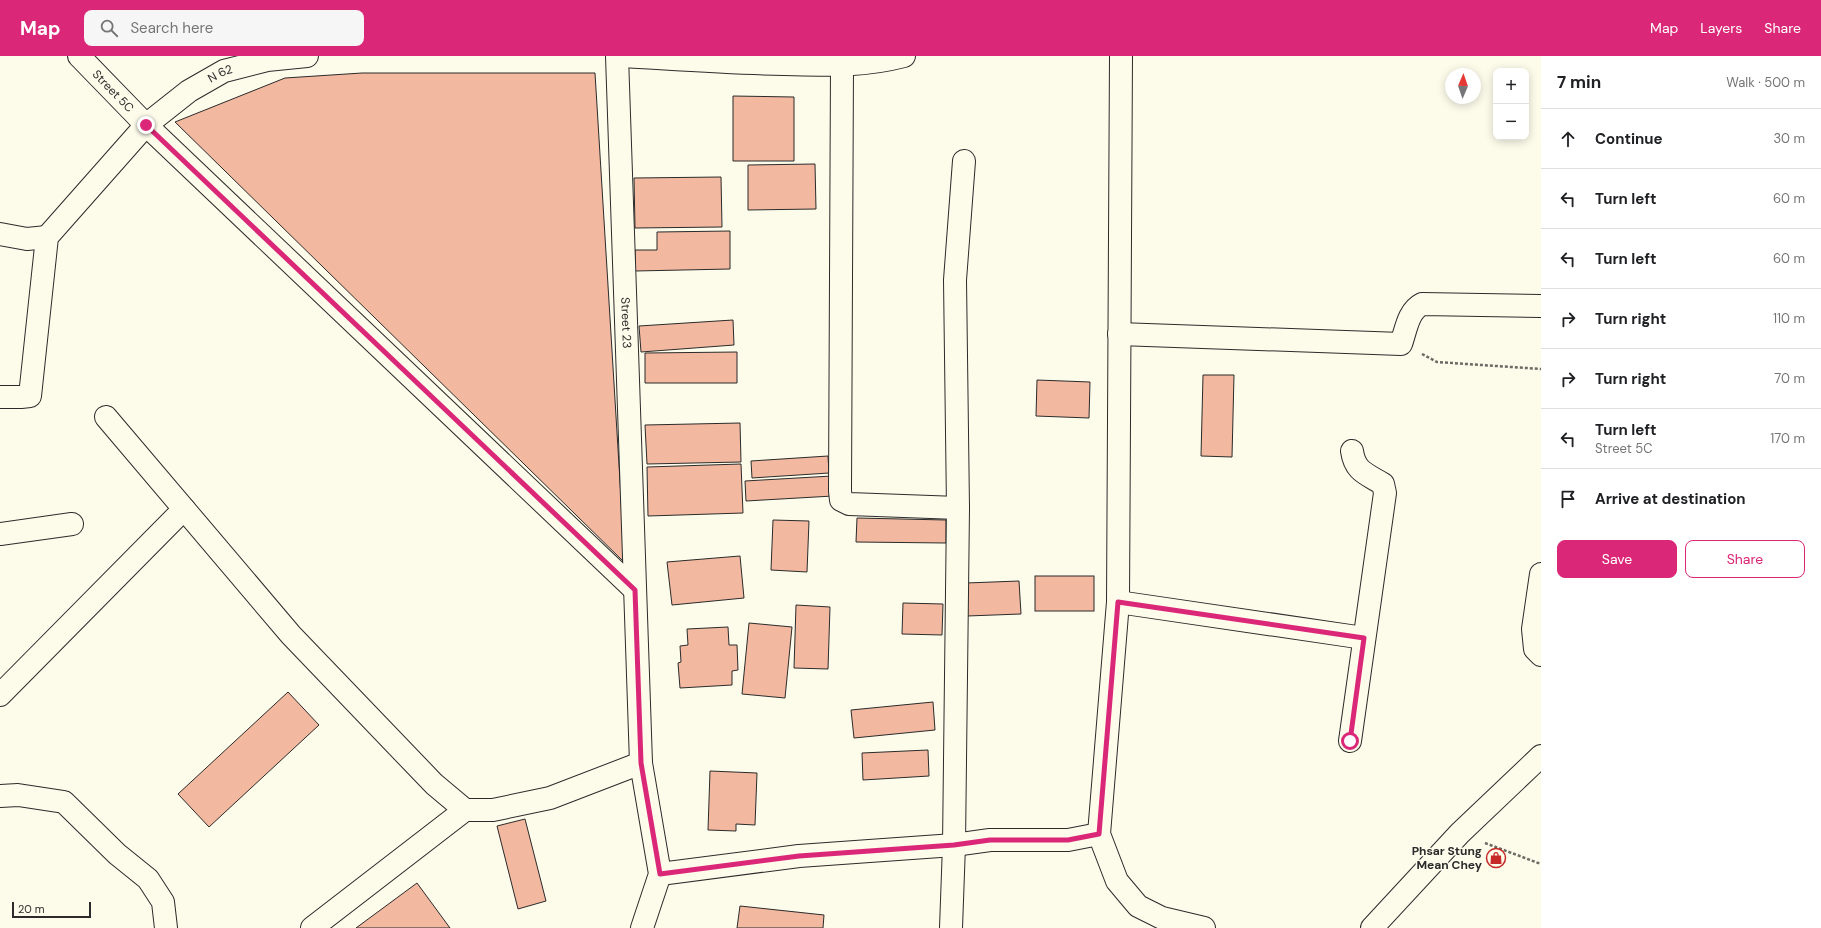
<!DOCTYPE html>
<html lang="en">
<head>
<meta charset="utf-8">
<style>
	:root { --surface:#fff; --page:#f6f6f6; --text:#202124; --muted:#757577; --line:#e0e0e0; --accent:#db2777 }
	body { margin:0; font-family:"DM Sans",sans-serif; background:var(--page); color:var(--text) }
	.controls { position:absolute; right:12px; top:12px; display:grid; overflow:hidden; border-radius:8px; box-shadow:0 2px 10px #0003 }
	.controls button { width:36px; height:36px; display:grid; place-items:center; padding:0; border:0; border-bottom:1px solid var(--line); background:var(--surface); color:var(--text); font:20px sans-serif }
	.compass { position:absolute; left:1445px; top:12px; width:36px; height:36px; border-radius:50%; background:var(--surface); box-shadow:0 2px 10px #0003; rotate:2deg }
	.scale { position:absolute; left:12px; bottom:10px; width:79px; box-sizing:border-box; padding-left:4px; border:2px solid #2b2b2b; border-top:0; font-size:11px; line-height:14px; white-space:nowrap; color:#2b2b2b; -webkit-text-stroke:3px #fdfbea; paint-order:stroke }
	.stop { position:absolute; width:12px; height:12px; margin:-9px; border:3px solid #db2777; border-radius:50%; background:#fff }
	.stop.end { background:#db2777; border-color:#fff; box-shadow:0 1px 4px #0008 }
	.list { margin:0; padding:0; list-style:none }
	h2 { display:flex; justify-content:space-between; align-items:center; height:52px; margin:0; padding:0 16px; font-size:17px }
	h2 small { font-size:13px; font-weight:400; color:var(--muted) }
	.list li { display:grid; grid-template-columns:26px 1fr auto; gap:12px; align-items:center; box-sizing:border-box; height:60px; padding:0 16px; border-top:1px solid var(--line) }
	.list b { display:block; font-size:15px; white-space:nowrap }
	.list p { margin:0; font-size:13px; white-space:nowrap; color:var(--muted) }
	.list em { font-size:13px; font-style:normal; color:var(--muted) }
	.actions { display:flex; gap:8px; padding:12px 16px }
	.actions a { flex:1; padding:9px 0; border:1px solid var(--accent); border-radius:8px; text-align:center; font-size:14px; color:var(--accent) }
	.actions .main { background:var(--accent); color:#fff }
	.icon { flex:none; width:22px; height:22px; fill:none; stroke:currentColor; stroke-width:2; stroke-linecap:round; stroke-linejoin:round }
	.map { position:relative; flex:none; width:1541px; height:872px; overflow:hidden }
	header { display:flex; align-items:center; gap:24px; box-sizing:border-box; height:56px; padding:0 20px; background:var(--accent); color:#fff }
	header strong { font-size:19px }
	nav { display:flex; gap:22px; margin-inline-start:auto; font-size:14px }
	.search { width:280px; height:36px; background:var(--page); display:flex; align-items:center; gap:10px; box-sizing:border-box; padding:0 14px; border-radius:8px; color:var(--muted); font-size:15px }
	main { display:flex }
	aside { flex:1; background:var(--surface) }
	.map>svg:first-child { display:block }
	.building { fill:#f2b8a0; stroke:#2b2b2b }
	.lines { fill:none; stroke-linecap:round; stroke-linejoin:round }
	.minor-casing { stroke:#2b2b2b; stroke-width:24 }
	.path { stroke:#6a6964; stroke-width:2.5; stroke-dasharray:3 2; stroke-linecap:butt }
	.minor { stroke:#fdfbea; stroke-width:22 }
	.route { stroke:#db2777; stroke-width:5 }
	.labels { text-anchor:middle; dominant-baseline:central; stroke-width:3; stroke-linejoin:round; paint-order:stroke }
	.street-label { font-size:12px; fill:#2b2b2b; stroke:#fdfbea }
	.poi-label { font-size:12px; font-weight:bold; fill:#2b2b2b; stroke:#fdfbea; text-anchor:end }
</style>
</head>
<body>
<header>
<strong>Map</strong>
<div class="search"><svg class="icon" aria-label="search" viewBox="0 0 24 24"><circle cx="10" cy="10" r="6"/><path d="M15 15l6 6"/></svg>Search here</div>
<nav><a>Map</a><a>Layers</a><a>Share</a></nav>
</header>
<main>
<div class="map">
<svg width="1541" height="872" viewBox="0 0 1541 872">
	<rect width="100%" height="100%" fill="#fdfbea"/>
	<g class="building">
		<path d="M362 17H595L625 507 175 66 285 22Z"/>
		<path d="M733 40 794 41V105H733Z"/>
		<path d="M815 108 816 153 748 154V109Z"/>
		<path d="M721 121 722 171 635 172 634 122Z"/>
		<path d="M730 175V213L635 215V194H657V176Z"/>
		<path d="M733 264 734 289 641 296 639 270Z"/>
		<path d="M737 296V327H645V297Z"/>
		<path d="M1203 319H1234L1232 401 1201 400Z"/>
		<path d="M1037 324 1090 326 1089 362 1036 360Z"/>
		<path d="M740 367 741 406 647 408 645 369Z"/>
		<path d="M828 400 829 417 752 422 751 405Z"/>
		<path d="M741 408 743 457 648 460 647 411Z"/>
		<path d="M832 420 833 440 746 445 745 425Z"/>
		<path d="M857 462 946 464V487L856 486Z"/>
		<path d="M773 464 809 465 807 516 771 514Z"/>
		<path d="M740 500 744 542 672 549 667 506Z"/>
		<rect x="1035" y="520" width="59" height="35"/>
		<path d="M1019 525 1021 558 967 560 966 527Z"/>
		<path d="M903 547 943 548 942 579 902 578Z"/>
		<path d="M796 549 830 551 828 613 794 612Z"/>
		<path d="M749 567 792 571 785 642 742 638Z"/>
		<path d="M728 571 729 589H737L738 614 732 615V629L680 632 678 607 681 606 680 590 688 589 687 573Z"/>
		<path d="M288 636 319 669 209 771 178 738Z"/>
		<path d="M933 646 935 674 854 682 851 654Z"/>
		<path d="M928 694 929 720 863 724 862 697Z"/>
		<path d="M710 715 757 717 755 769 736 768V775L708 774Z"/>
		<path d="M525 763 546 845 518 853 497 770Z"/>
		<path d="M417 827 450 872H356Z"/>
		<path d="M740 850 824 859 823 872H737Z"/>
	</g>
	<g class="lines">
		<defs>
			<g id="minor">
				<path id="s1" d="M79 0 146 69 635 534"/>
				<path id="s2" d="M617 0 641 707 660 818 642 872"/>
				<path d="M623 0C676 3 730 7 784 8 826 9 862 11 904 0"/>
				<path d="M1121 0 1118 546 1099 778 1117 825 1138 850 1162 862 1204 872"/>
				<path d="M842 10 840 435 841 444 849 448 958 452"/>
				<path d="M0 178 27 183 47 181"/>
				<path d="M1119 278 1401 288C1406 274 1408 255 1422 248L1541 250"/>
				<path id="s3" d="M0 341H21L30 340 47 181 146 69 189 35 224 15 267 4 307 0"/>
				<path d="M106 361 291 579 434 728 465 754H493L550 742 641 707"/>
				<path d="M0 478 72 468"/>
				<path d="M1541 518 1533 573 1535 593 1541 599"/>
				<path d="M1118 546 1364 582"/>
				<path d="M0 639 184 453"/>
				<path d="M1350 685 1385 437 1383 428C1367 418 1355 416 1352 395"/>
				<path d="M0 740 18 739 64 746 117 798 148 823 163 846 166 872"/>
				<path d="M660 818 799 800 954 789 990 784H1068L1099 778"/>
				<path d="M312 872 465 754"/>
				<path d="M951 872 954 789 958 452 955 224 964 105"/>
				<path d="M1372 872 1460 777 1541 700"/>
			</g>
		</defs>
		<use href="#minor" class="minor-casing"/>
		<g class="path">
			<path d="M1422 298 1437 306 1541 313"/>
			<path d="M1485 787 1541 808"/>
		</g>
		<use href="#minor" class="minor"/>
	</g>
	<g class="lines">
		<path class="route" d="M146 69 635 534 641 707 660 818 799 800 954 789 990 784H1068L1099 778 1118 546 1364 582 1350 685"/>
	</g>
	<defs>
		<symbol id="shop-ring" viewBox="-11 -11 22 22"><circle r="9.5" fill="#fdfbea" stroke="#c62828" stroke-width="1.5"/><path d="M-5-2.5h2.3a2.7 3.5 0 0 1 5.4 0H5L5.5 6h-11ZM-1.5-2.5h3a1.5 2.3 0 0 0-3 0Z" fill="#c62828"/></symbol>
	</defs>
	<g fill-rule="evenodd">
		<use href="#shop-ring" x="1485" y="791" width="22" height="22"/>
	</g>
	<g class="labels">
		<g class="street-label">
			<text stroke="none"><textPath href="#s3" startOffset="430">N 62</textPath></text>
			<text stroke="none"><textPath href="#s1" startOffset="49">Street 5C</textPath></text>
			<text stroke="none"><textPath href="#s2" startOffset="267">Street 23</textPath></text>
		</g>
		<g class="poi-label">
			<text x="1482" y="795">Phsar Stung<tspan x="1482" dy="14">Mean Chey</tspan></text>
		</g>
	</g>
</svg>
<div class="controls">
<button>+</button>
<button>−</button>
</div>
<svg class="compass" viewBox="-18 -18 36 36"><path d="M0-13l5 13h-10z" fill="#e53935"/><path d="M0 13l5-13h-10z" fill="#757577"/></svg>
<div class="scale">20 m</div>
<div class="stop" style="left:1350px;top:685px"></div>
<div class="stop end" style="left:146px;top:69px"></div>
</div>
<aside>
<h2>7 min<small>Walk · 500 m</small></h2>
<ul class="list">
<li><svg class="icon" aria-label="ahead" viewBox="0 0 24 24"><path d="M12 20V5M6 11l6-6 6 6"/></svg><div><b>Continue</b></div><em>30 m</em></li>
<li><svg class="icon" aria-label="left" viewBox="0 0 24 24"><path d="M17 20v-9H6M10 6l-5 5 5 5"/></svg><div><b>Turn left</b></div><em>60 m</em></li>
<li><svg class="icon" aria-label="left" viewBox="0 0 24 24"><path d="M17 20v-9H6M10 6l-5 5 5 5"/></svg><div><b>Turn left</b></div><em>60 m</em></li>
<li><svg class="icon" aria-label="right" viewBox="0 0 24 24"><path d="M7 20v-9h11M14 6l5 5-5 5"/></svg><div><b>Turn right</b></div><em>110 m</em></li>
<li><svg class="icon" aria-label="right" viewBox="0 0 24 24"><path d="M7 20v-9h11M14 6l5 5-5 5"/></svg><div><b>Turn right</b></div><em>70 m</em></li>
<li><svg class="icon" aria-label="left" viewBox="0 0 24 24"><path d="M17 20v-9H6M10 6l-5 5 5 5"/></svg><div><b>Turn left</b><p>Street 5C</p></div><em>170 m</em></li>
<li><svg class="icon" aria-label="arrive" viewBox="0 0 24 24"><path d="M6 21V4h12l-3 4 3 4H6"/></svg><div><b>Arrive at destination</b></div></li>
</ul>
<div class="actions"><a class="main">Save</a><a>Share</a></div>
</aside>
</main>
</body>
</html>
